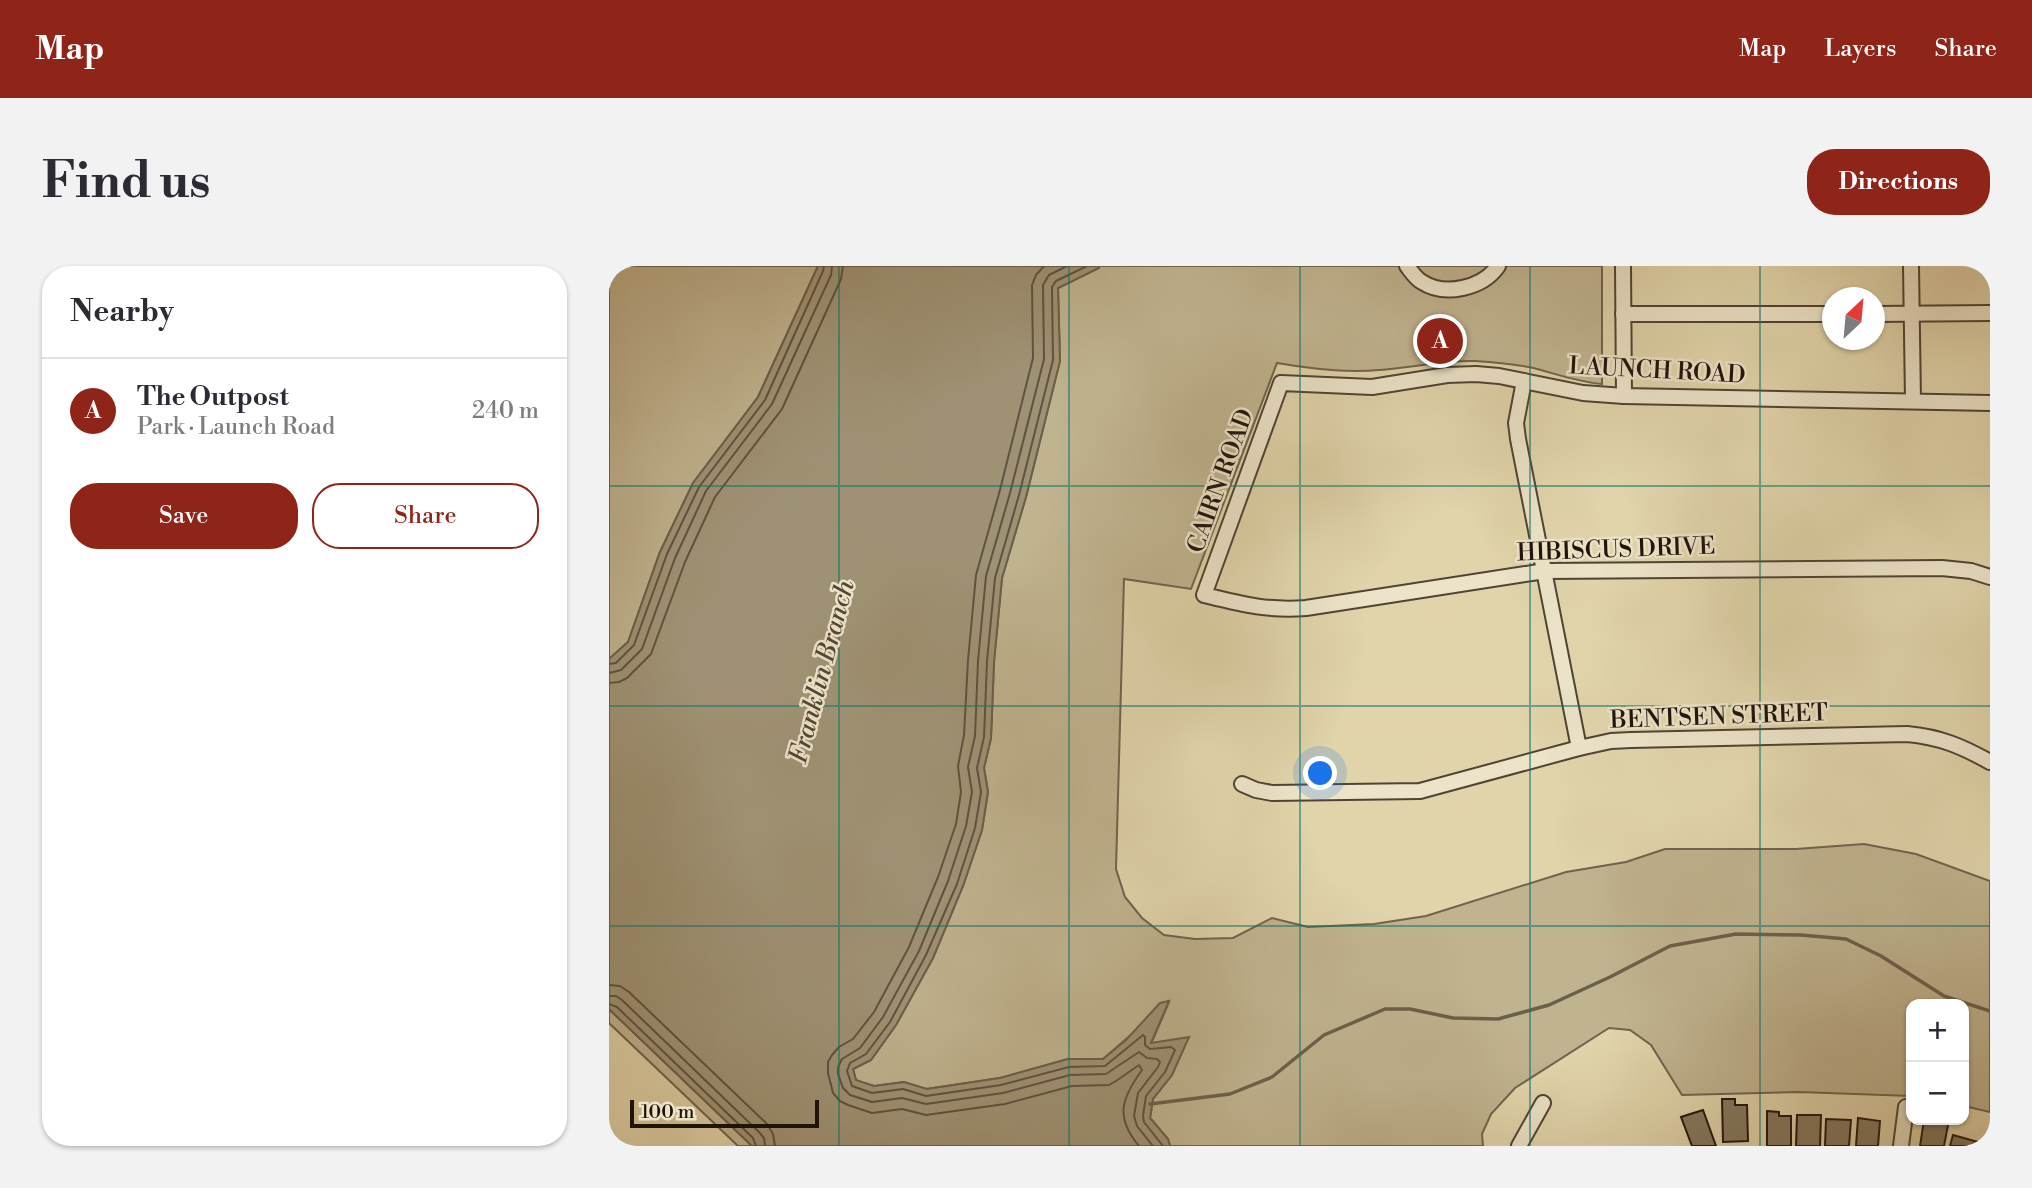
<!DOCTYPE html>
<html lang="en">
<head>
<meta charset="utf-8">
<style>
	:root { --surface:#fff; --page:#f2f2f3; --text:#2b2b33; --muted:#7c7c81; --line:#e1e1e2; --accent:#8f2418 }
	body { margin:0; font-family:"Libre Bodoni",serif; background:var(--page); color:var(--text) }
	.controls { position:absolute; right:21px; bottom:21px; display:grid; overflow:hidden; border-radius:14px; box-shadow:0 2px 5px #0004 }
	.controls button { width:63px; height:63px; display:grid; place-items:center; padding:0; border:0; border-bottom:2px solid var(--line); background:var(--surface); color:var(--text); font:35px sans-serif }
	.compass { position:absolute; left:1213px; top:21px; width:63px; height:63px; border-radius:50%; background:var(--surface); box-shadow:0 2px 5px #0004; rotate:26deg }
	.scale { position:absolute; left:21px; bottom:18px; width:189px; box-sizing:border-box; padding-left:7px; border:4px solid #20130c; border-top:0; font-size:19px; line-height:24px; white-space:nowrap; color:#20130c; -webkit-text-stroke:5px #ece3c8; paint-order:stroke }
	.you { position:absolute; left:712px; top:508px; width:24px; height:24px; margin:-18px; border:5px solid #fff; border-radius:50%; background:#1a73e8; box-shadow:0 0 0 10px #1a73e833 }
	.badge { display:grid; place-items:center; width:46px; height:46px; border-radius:50%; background:var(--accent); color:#fff; font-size:23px; font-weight:700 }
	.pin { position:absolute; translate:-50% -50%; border:4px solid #fff; box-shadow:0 2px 7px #0006 }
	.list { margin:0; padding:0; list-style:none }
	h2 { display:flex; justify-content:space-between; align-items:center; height:91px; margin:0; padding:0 28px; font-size:30px }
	h2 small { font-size:23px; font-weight:400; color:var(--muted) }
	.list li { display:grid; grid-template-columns:46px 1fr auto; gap:21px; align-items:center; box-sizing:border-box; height:105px; padding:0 28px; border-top:2px solid var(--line) }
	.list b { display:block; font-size:26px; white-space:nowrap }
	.list p { margin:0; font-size:23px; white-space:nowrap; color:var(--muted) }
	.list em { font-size:23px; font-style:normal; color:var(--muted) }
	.actions { display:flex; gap:14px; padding:21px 28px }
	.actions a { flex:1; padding:16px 0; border:2px solid var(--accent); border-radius:28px; text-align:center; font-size:24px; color:var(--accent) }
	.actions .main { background:var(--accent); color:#fff }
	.map { position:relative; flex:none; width:1381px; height:880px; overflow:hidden; border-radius:28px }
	header { display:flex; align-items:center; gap:42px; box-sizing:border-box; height:98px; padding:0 35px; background:var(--accent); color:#fff }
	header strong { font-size:33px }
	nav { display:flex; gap:38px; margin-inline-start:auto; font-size:24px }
	.intro { display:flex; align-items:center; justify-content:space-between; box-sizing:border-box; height:168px; padding:0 42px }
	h1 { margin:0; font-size:49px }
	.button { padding:18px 32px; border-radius:28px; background:var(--accent); color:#fff; font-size:24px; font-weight:700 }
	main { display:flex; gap:42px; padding:0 42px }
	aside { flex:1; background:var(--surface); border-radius:28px; box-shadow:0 2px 5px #0004 }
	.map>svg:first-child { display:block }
	.green { fill:#c0b38f; stroke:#70634e; stroke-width:2 }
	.water { fill:#9f9274; stroke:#6c5f4a; stroke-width:2 }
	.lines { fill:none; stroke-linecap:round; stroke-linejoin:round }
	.shore { stroke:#605240; stroke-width:2 }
	.stream { stroke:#6c5f4a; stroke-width:3.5 }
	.building { fill:#84775e; stroke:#20130c; stroke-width:2 }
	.minor-casing { stroke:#504334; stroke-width:18 }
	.minor { stroke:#ece3c8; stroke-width:14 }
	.grid { fill:none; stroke:#0f766e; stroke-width:2; stroke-opacity:0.55 }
	.labels { text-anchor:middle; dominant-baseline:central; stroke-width:5; stroke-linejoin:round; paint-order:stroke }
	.street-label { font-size:24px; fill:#20130c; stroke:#ece3c8 }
	.water-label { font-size:26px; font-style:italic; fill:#534636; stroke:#ece3c8 }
</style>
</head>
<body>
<header>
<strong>Map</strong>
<nav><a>Map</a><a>Layers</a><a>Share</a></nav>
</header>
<div class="intro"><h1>Find us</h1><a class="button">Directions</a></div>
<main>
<aside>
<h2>Nearby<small></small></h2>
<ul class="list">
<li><span class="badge">A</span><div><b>The Outpost</b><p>Park · Launch Road</p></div><em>240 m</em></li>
</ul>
<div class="actions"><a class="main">Save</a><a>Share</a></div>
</aside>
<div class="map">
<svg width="1381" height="880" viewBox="0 0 1381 880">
	<rect width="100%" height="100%" fill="#e1d4aa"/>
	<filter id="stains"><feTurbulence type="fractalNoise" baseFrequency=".00286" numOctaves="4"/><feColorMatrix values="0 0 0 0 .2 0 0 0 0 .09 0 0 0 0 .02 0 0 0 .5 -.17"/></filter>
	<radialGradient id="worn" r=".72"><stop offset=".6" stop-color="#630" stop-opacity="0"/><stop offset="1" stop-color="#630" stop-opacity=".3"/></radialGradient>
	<g class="green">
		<path d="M0 0H209L149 131 84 217 51 286 19 376 0 393Z"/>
		<path d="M490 0H993V118C968 116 945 107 920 101 903 98 884 96 866 95 834 94 802 102 770 104 735 107 702 103 668 97L582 323 515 313 507 603 516 631 533 652 555 669 586 673 624 672 663 652 699 661 765 658 817 650 957 606 1017 596 1056 583H1187L1255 578 1307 588 1381 615V846L1355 840V738H1302V830L1190 826 1073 829 1042 779 1021 764 1000 762 906 822 882 848 873 868 874 880H561L559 873 541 852 544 833 563 809 579 772 542 778 560 736 494 793H459L391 812 317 823 295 816 265 820 247 815 244 803 262 794 287 759 324 692 354 620 373 564 379 526 375 502 382 472 385 396 393 312 417 231 451 95 449 22 490 2Z"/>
		<path d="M0 743 143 880H129L0 757Z"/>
	</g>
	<path class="water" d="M209 0H490V2L449 22 451 95 417 231 393 312 385 396 382 472 375 502 379 526 373 564 354 620 324 692 287 759 262 794 244 803 247 814 265 820 295 816 318 823 391 812 459 793H494L517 774 551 737 560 735 542 777 580 771 563 809 544 833 541 852 559 873 561 880H143L0 743V393L19 376 51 286 84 217 149 131Z"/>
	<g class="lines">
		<g class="shore">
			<path d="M435 0 427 9 423 19 424 92 391 224 367 309 359 394 355 469 349 500 352 526 347 558 329 611 300 681 265 746 244 773 230 781 223 789 219 796V807L224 827 231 835 239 839 263 847 293 843 317 849 396 838 463 820 500 819 507 815 530 799 533 804C512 833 506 851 530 880"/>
			<path d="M458 0 440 9 434 19 435 93 401 227 377 310 369 395 366 470 359 501 363 526 357 560 339 615 310 685 274 751 251 782 233 793 229 801V808L234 822 241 829 263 836 293 832 317 838 394 827 461 809 497 808 530 786 538 792 548 793 551 796 549 801 529 827 525 850 528 860 544 880"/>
			<path d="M478 0 447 15 443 21 444 94 410 229 386 312 378 395 375 471 368 502 372 526 366 562 348 618 317 689 281 756 257 788 241 797 238 805 243 820 263 827 294 823 317 830 392 819 460 801 496 800 534 769 536 771V779L541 783 562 781 566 784 556 806 537 830 534 850 535 856 554 880"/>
			<path d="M0 398 7 397 25 379 58 288 90 221 156 134 214 5 215 0"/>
			<path d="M0 407 12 404 33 383 66 292 97 225 163 138 222 9 223 0"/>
			<path d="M0 417 10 416 18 412 42 388 76 296 106 231 173 143 232 13 234 0"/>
			<path d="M0 719 11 720 20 726 158 858 164 868 166 880"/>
			<path d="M0 730H7L13 734 150 866 155 872 156 880"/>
			<path d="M0 738 8 741 144 872 147 880"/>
		</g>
		<path class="stream" d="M541 838 621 828 663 811 715 769 776 743H801L844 752 889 753 940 739 1001 711 1061 680 1127 668 1192 669 1237 673 1272 690 1335 730 1381 745"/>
	</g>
	<g class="building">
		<path d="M1113 833H1126V839H1138L1139 875 1114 876Z"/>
		<path d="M1094 844 1107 880H1083L1072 851Z"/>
		<path d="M1158 845 1170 846V850H1182V880H1158Z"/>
		<path d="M1188 849H1212L1211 880H1187Z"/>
		<path d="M1249 852 1271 855 1269 880H1247Z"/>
		<path d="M1217 853 1242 854 1240 880H1216Z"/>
		<path d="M1315 854H1340L1335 880H1311Z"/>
		<path d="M1344 869 1369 876 1368 880H1341Z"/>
	</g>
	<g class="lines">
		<defs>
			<g id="minor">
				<path d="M798 0C802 5 807 13 813 16 836 31 874 22 889 0"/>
				<path d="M1014 0 1015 130"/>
				<path d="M1302 0 1304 135"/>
				<path d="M1014 48H1224"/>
				<path d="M1266 48 1381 47"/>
				<path d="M915 115 907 157 909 173 970 482"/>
				<path d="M1381 137 1015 130 974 127 890 110 867 108 838 109 763 121 672 117 595 329C632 338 658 345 697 342L936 305 1333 302 1362 305 1381 311"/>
				<path d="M633 518 647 524 663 527 811 525 970 482 1002 475 1022 474 1298 468C1331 471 1352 480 1381 496"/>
				<path d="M910 880 934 837"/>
				<path d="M1292 880 1297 841"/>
			</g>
		</defs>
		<use href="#minor" class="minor-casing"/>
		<use href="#minor" class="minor"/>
	</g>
	<path class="grid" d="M230 0V880M460 0V880M691 0V880M921 0V880M1151 0V880M0 220H1381M0 440H1381M0 660H1381"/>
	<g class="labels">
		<g class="street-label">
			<text transform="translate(1048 105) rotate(3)">LAUNCH ROAD</text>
			<text transform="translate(612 215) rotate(-70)">CAIRN ROAD</text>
			<text transform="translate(1007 284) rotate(-2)">HIBISCUS DRIVE</text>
			<text transform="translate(1110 451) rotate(-2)">BENTSEN STREET</text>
		</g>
		<g class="water-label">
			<text transform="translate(213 406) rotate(-75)">Franklin Branch</text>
		</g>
	</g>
	<rect width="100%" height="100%" filter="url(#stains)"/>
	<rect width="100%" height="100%" fill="url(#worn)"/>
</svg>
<div class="controls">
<button>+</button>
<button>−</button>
</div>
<svg class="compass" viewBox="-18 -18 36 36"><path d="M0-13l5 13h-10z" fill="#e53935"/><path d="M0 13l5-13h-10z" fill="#7c7c81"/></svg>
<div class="scale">100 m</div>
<div class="you"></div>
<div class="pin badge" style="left:831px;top:75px">A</div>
</div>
</main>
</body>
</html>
